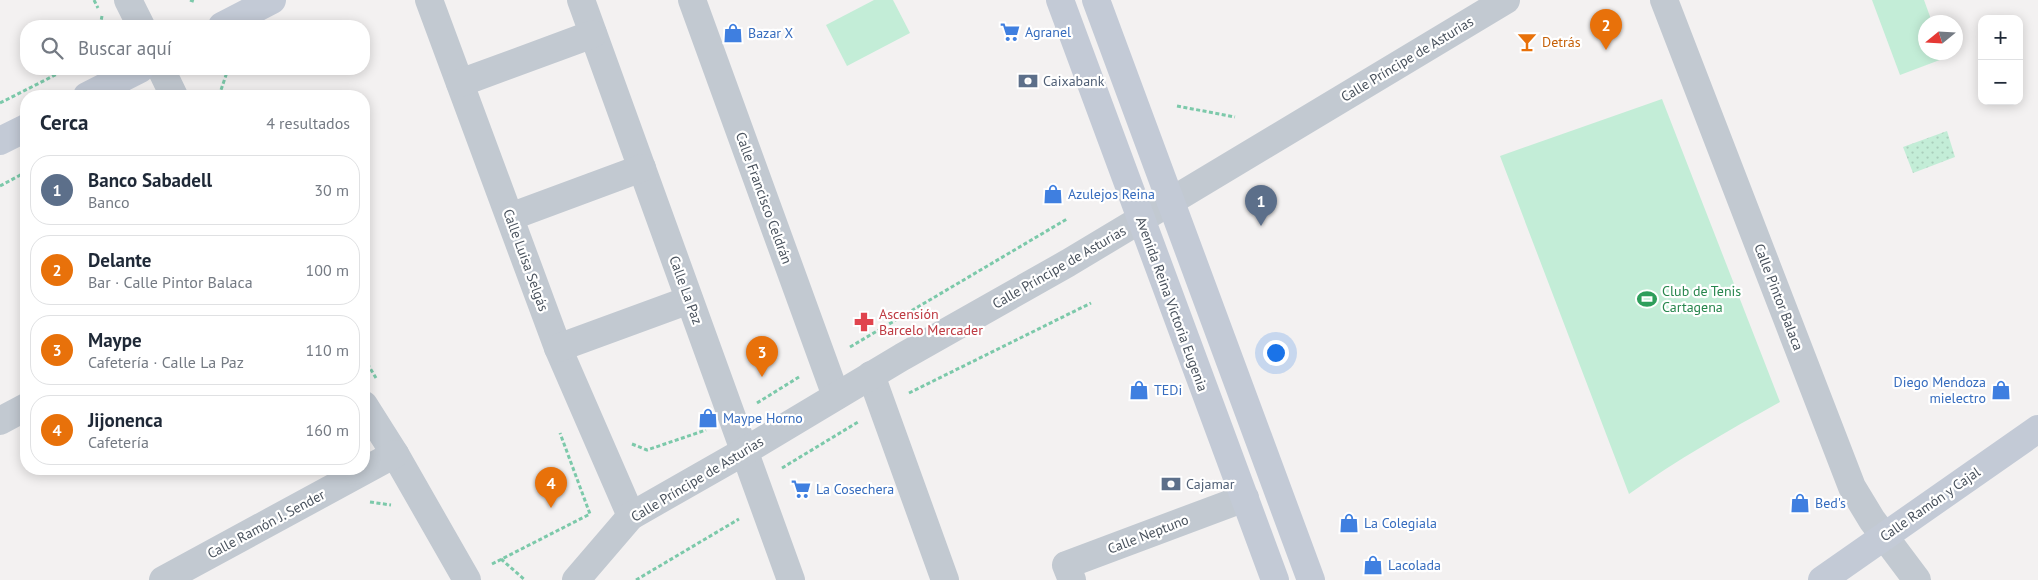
<!DOCTYPE html>
<html lang="es">
<head>
<meta charset="utf-8">
<style>
	:root { --surface:#fff; --page:#f2f2f3; --text:#1f2937; --muted:#747a83; --line:#e0e1e3; --accent:#111827 }
	body { margin:0; font-family:"PT Sans",sans-serif; background:var(--page); color:var(--text) }
	.controls { position:absolute; right:15px; top:15px; display:grid; overflow:hidden; border-radius:10px; box-shadow:0 2px 12px #0003 }
	.controls button { width:45px; height:45px; display:grid; place-items:center; padding:0; border:0; border-bottom:1px solid var(--line); background:var(--surface); color:var(--text); font:25px sans-serif }
	.compass { position:absolute; left:1918px; top:15px; width:45px; height:45px; border-radius:50%; background:var(--surface); box-shadow:0 2px 12px #0003; rotate:252deg }
	.you { position:absolute; left:1275px; top:352px; width:18px; height:18px; margin:-12px; border:4px solid #fff; border-radius:50%; background:#1a73e8; box-shadow:0 0 0 8px #1a73e833 }
	.badge { display:grid; place-items:center; width:32px; height:32px; border-radius:50%; background:var(--accent); color:#fff; font-size:16px; font-weight:700 }
	.pin { position:absolute; translate:-50% -41px; filter:drop-shadow(0 1px 2px #0008) }
	.pin::after { content:''; position:absolute; top:26px; width:18px; height:15px; background:inherit; clip-path:polygon(0 0,100% 0,50% 100%) }
	.list { margin:0; padding:0; list-style:none }
	h2 { display:flex; justify-content:space-between; align-items:center; height:65px; margin:0; padding:0 20px; font-size:21px }
	h2 small { font-size:16px; font-weight:400; color:var(--muted) }
	.list li { display:grid; grid-template-columns:32px 1fr auto; gap:15px; align-items:center; box-sizing:border-box; height:70px; margin:0 10px 10px; padding:0 10px; border:1px solid var(--line); border-radius:20px }
	.list b { display:block; font-size:19px; white-space:nowrap }
	.list p { margin:0; font-size:16px; white-space:nowrap; color:var(--muted) }
	.list em { font-size:16px; font-style:normal; color:var(--muted) }
	.icon { flex:none; width:28px; height:28px; fill:none; stroke:currentColor; stroke-width:2; stroke-linecap:round; stroke-linejoin:round }
	.map { position:relative; flex:none; width:2038px; height:580px; overflow:hidden }
	.search { position:absolute; background:var(--surface); box-shadow:0 2px 12px #0003; left:20px; top:20px; width:350px; height:55px; display:flex; align-items:center; gap:12px; box-sizing:border-box; padding:0 18px; border-radius:20px; color:var(--muted); font-size:19px }
	.panel { position:absolute; background:var(--surface); box-shadow:0 2px 12px #0003; left:20px; top:90px; width:350px; height:385px; border-radius:20px }
	.map>svg:first-child { display:block }
	.grass { fill:url(#grass-dots) }
	.pitch { fill:#c3edd7 }
	.lines { fill:none; stroke-linecap:round; stroke-linejoin:round }
	.path { stroke:#7cc9aa; stroke-width:3; stroke-dasharray:4 2.5; stroke-linecap:butt }
	.street { stroke:#c2c9d1; stroke-width:28 }
	.secondary { stroke:#c3cad6; stroke-width:28 }
	.labels { text-anchor:middle; dominant-baseline:central; stroke-width:4.5; stroke-linejoin:round; paint-order:stroke }
	.shop-label { font-size:14px; fill:#366cbe; stroke:#fff; text-anchor:start }
	.food-label { font-size:14px; fill:#c56008; stroke:#fff; text-anchor:start }
	.street-label { font-size:14px; fill:#49525d; stroke:#fff }
	.service-label { font-size:14px; fill:#4e5e75; stroke:#fff; text-anchor:start }
	.leisure-label { font-size:14px; fill:#27864d; stroke:#fff; text-anchor:start }
	.health-label { font-size:14px; fill:#be3a42; stroke:#fff; text-anchor:start }
</style>
</head>
<body>
<div class="map">
<svg width="2038" height="580" viewBox="0 0 2038 580">
	<defs>
		<pattern id="grass-dots" width="8" height="8" patternUnits="userSpaceOnUse" patternTransform="scale(1.25)"><rect width="8" height="8" fill="#c3edd7"/><path d="M2 2h.1M6 6h.1" fill="none" stroke="#a9cdbb" stroke-width="1.8" stroke-linecap="round"/></pattern>
	</defs>
	<rect width="100%" height="100%" fill="#f3f1f1"/>
	<path class="grass" d="M1947 131 1955 157 1913 173 1903 147Z"/>
	<g class="pitch">
		<path d="M874 0H893L910 33 847 66 826 25Z"/>
		<path d="M1872 0H1924L1932 22H1926V52L1943 53 1945 58 1900 75Z"/>
		<path d="M1662 99 1780 402C1727 431 1677 460 1629 494L1500 156Z"/>
	</g>
	<g class="lines">
		<g class="path">
			<path d="M94 0 98 8"/>
			<path d="M190 0 196 2"/>
			<path d="M100 26 102 16"/>
			<path d="M219 96 228 69"/>
			<path d="M0 103 67 69"/>
			<path d="M1177 106 1235 117"/>
			<path d="M0 186 26 172"/>
			<path d="M850 347 1067 219"/>
			<path d="M364 358 376 378"/>
			<path d="M909 393 1091 303"/>
			<path d="M757 403 799 377"/>
			<path d="M632 444 647 450 706 430"/>
			<path d="M782 468 858 422"/>
			<path d="M370 502 391 505"/>
			<path d="M501 559 525 580"/>
			<path d="M492 564 590 514 560 433"/>
			<path d="M636 580 739 519"/>
		</g>
		<g class="street">
			<path d="M128 0 141 26"/>
			<path d="M429 0 558 348 631 516"/>
			<path d="M581 0 791 580"/>
			<path d="M692 0 836 396"/>
			<path d="M1664 0 1852 487 1872 520 1917 580"/>
			<path d="M161 69 174 96"/>
			<path d="M460 83 593 34"/>
			<path d="M510 217 642 168"/>
			<path d="M558 348 689 300"/>
			<path d="M871 375 945 580"/>
			<path d="M364 405 395 454 467 580"/>
			<path d="M0 421 26 407"/>
			<path d="M163 580 395 454"/>
			<path d="M576 580 631 516 745 451 902 357 1068 263 1506 0"/>
			<path d="M1072 580 1066 565 1245 498"/>
		</g>
		<g class="secondary">
			<path d="M1060 0 1275 580"/>
			<path d="M1096 0 1311 580"/>
			<path d="M222 26 272 0"/>
			<path d="M87 96 140 69"/>
			<path d="M0 141 26 128"/>
			<path d="M1822 580 2038 429"/>
		</g>
	</g>
	<defs>
		<symbol id="supermarket-bare" viewBox="-9 -9 18 18"><path d="M-6-5.5h2.5l.6 2H6L4.5 2H-2.5L-4.4-4H-6ZM-1.5 3.2a1.3 1.3 0 1 0 .1 0ZM3 3.2a1.3 1.3 0 1 0 .1 0Z" fill="#3f7fe0" stroke="#fff" stroke-width="2.5" paint-order="stroke"/></symbol>
		<symbol id="shop-bare" viewBox="-9 -9 18 18"><path d="M-5-2.5h2.3a2.7 3.5 0 0 1 5.4 0H5L5.5 6h-11ZM-1.5-2.5h3a1.5 2.3 0 0 0-3 0Z" fill="#3f7fe0" stroke="#fff" stroke-width="2.5" paint-order="stroke"/></symbol>
		<symbol id="bar-bare" viewBox="-9 -9 18 18"><path d="M-6-5H6L.8 .8V4.5H3.5V6h-7V4.5H-.8V.8Z" fill="#e8710a" stroke="#fff" stroke-width="2.5" paint-order="stroke"/></symbol>
		<symbol id="bank-bare" viewBox="-9 -9 18 18"><path d="M-6-4H6V4H-6ZM0-2.3a2.3 2.3 0 1 0 0 4.6a2.3 2.3 0 1 0 0-4.6Z" fill="#5c6f8a" stroke="#fff" stroke-width="2.5" paint-order="stroke"/></symbol>
		<symbol id="stadium-bare" viewBox="-9 -9 18 18"><path d="M0-5a6.5 5 0 1 0 0 10a6.5 5 0 1 0 0-10ZM-3.5-1.8h7v3.6h-7Z" fill="#2e9e5b" stroke="#fff" stroke-width="2.5" paint-order="stroke"/></symbol>
		<symbol id="pharmacy-bare" viewBox="-9 -9 18 18"><path d="M-2-6h4v4h4v4h-4v4h-4v-4h-4v-4h4Z" fill="#e0444e" stroke="#fff" stroke-width="2.5" paint-order="stroke"/></symbol>
	</defs>
	<g fill-rule="evenodd">
		<use href="#supermarket-bare" x="996" y="18" width="28" height="28"/>
		<use href="#shop-bare" x="719" y="19" width="28" height="28"/>
		<use href="#bar-bare" x="1513" y="28" width="28" height="28"/>
		<use href="#bank-bare" x="1014" y="67" width="28" height="28"/>
		<use href="#shop-bare" x="1039" y="180" width="28" height="28"/>
		<use href="#stadium-bare" x="1633" y="285" width="28" height="28"/>
		<use href="#pharmacy-bare" x="850" y="308" width="28" height="28"/>
		<use href="#shop-bare" x="1125" y="376" width="28" height="28"/>
		<use href="#shop-bare" x="1987" y="376" width="28" height="28"/>
		<use href="#shop-bare" x="694" y="404" width="28" height="28"/>
		<use href="#bank-bare" x="1157" y="470" width="28" height="28"/>
		<use href="#supermarket-bare" x="787" y="475" width="28" height="28"/>
		<use href="#shop-bare" x="1786" y="489" width="28" height="28"/>
		<use href="#shop-bare" x="1335" y="509" width="28" height="28"/>
		<use href="#shop-bare" x="1359" y="551" width="28" height="28"/>
	</g>
	<g class="labels">
		<g class="shop-label">
			<text x="1025" y="32">Agranel</text>
			<text x="748" y="33">Bazar X</text>
			<text x="1068" y="194">Azulejos Reina</text>
			<text x="1986" y="382" text-anchor="end">Diego Mendoza<tspan x="1986" dy="16">mielectro</tspan></text>
			<text x="1154" y="390">TEDi</text>
			<text x="723" y="418">Maype Horno</text>
			<text x="816" y="489">La Cosechera</text>
			<text x="1815" y="503">Bed's</text>
			<text x="1364" y="523">La Colegiala</text>
			<text x="1388" y="565">Lacolada</text>
		</g>
		<g class="food-label">
			<text x="1542" y="42">Detrás</text>
		</g>
		<g class="street-label">
			<text transform="translate(1407 59) rotate(-31)">Calle Príncipe de Asturias</text>
			<text transform="translate(764 198) rotate(70)">Calle Francisco Celdrán</text>
			<text transform="translate(526 260) rotate(70)">Calle Luisa Selgás</text>
			<text transform="translate(1059 267) rotate(-30)">Calle Príncipe de Asturias</text>
			<text transform="translate(686 290) rotate(70)">Calle La Paz</text>
			<text transform="translate(1779 297) rotate(69)">Calle Pintor Balaca</text>
			<text transform="translate(1172 304) rotate(70)">Avenida Reina Victoria Eugenia</text>
			<text transform="translate(697 479) rotate(-31)">Calle Príncipe de Asturias</text>
			<text transform="translate(1930 504) rotate(-35)">Calle Ramón y Cajal</text>
			<text transform="translate(266 524) rotate(-28)">Calle Ramón J. Sender</text>
			<text transform="translate(1148 534) rotate(-21)">Calle Neptuno</text>
		</g>
		<g class="service-label">
			<text x="1043" y="81">Caixabank</text>
			<text x="1186" y="484">Cajamar</text>
		</g>
		<g class="leisure-label">
			<text x="1662" y="291">Club de Tenis<tspan x="1662" dy="16">Cartagena</tspan></text>
		</g>
		<g class="health-label">
			<text x="879" y="314">Ascensión<tspan x="879" dy="16">Barcelo Mercader</tspan></text>
		</g>
	</g>
</svg>
<div class="controls">
<button>+</button>
<button>−</button>
</div>
<svg class="compass" viewBox="-18 -18 36 36"><path d="M0-13l5 13h-10z" fill="#e53935"/><path d="M0 13l5-13h-10z" fill="#747a83"/></svg>
<div class="you"></div>
<div class="pin badge" style="left:1261px;top:226px;background:#5c6f8a">1</div>
<div class="pin badge" style="left:1606px;top:50px;background:#e8710a">2</div>
<div class="pin badge" style="left:762px;top:377px;background:#e8710a">3</div>
<div class="pin badge" style="left:551px;top:508px;background:#e8710a">4</div>
<div class="search"><svg class="icon" aria-label="search" viewBox="0 0 24 24"><circle cx="10" cy="10" r="6"/><path d="M15 15l6 6"/></svg>Buscar aquí</div>
<section class="panel">
<h2>Cerca<small>4 resultados</small></h2>
<ul class="list">
<li><span class="badge" style="background:#5c6f8a">1</span><div><b>Banco Sabadell</b><p>Banco</p></div><em>30 m</em></li>
<li><span class="badge" style="background:#e8710a">2</span><div><b>Delante</b><p>Bar · Calle Pintor Balaca</p></div><em>100 m</em></li>
<li><span class="badge" style="background:#e8710a">3</span><div><b>Maype</b><p>Cafetería · Calle La Paz</p></div><em>110 m</em></li>
<li><span class="badge" style="background:#e8710a">4</span><div><b>Jijonenca</b><p>Cafetería</p></div><em>160 m</em></li>
</ul>
</section>
</div>
</body>
</html>
